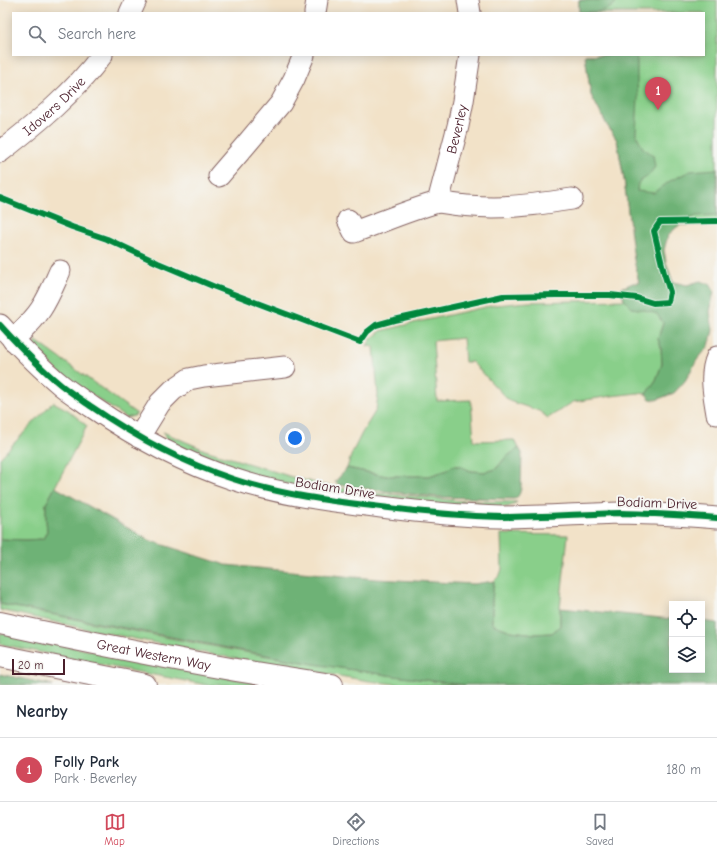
<!DOCTYPE html>
<html lang="en">
<head>
<meta charset="utf-8">
<style>
	:root { --surface:#fff; --page:#f6f6f7; --text:#1f2937; --muted:#747a83; --line:#e0e1e3; --accent:#d1495b }
	body { margin:0; font-family:"Comic Neue",sans-serif; background:var(--page); color:var(--text) }
	.controls { position:absolute; right:12px; bottom:12px; display:grid; overflow:hidden; border-radius:0px; box-shadow:0 2px 10px #0003 }
	.controls button { width:36px; height:36px; display:grid; place-items:center; padding:0; border:0; border-bottom:1px solid var(--line); background:var(--surface); color:var(--text); font:20px sans-serif }
	.scale { position:absolute; left:12px; bottom:10px; width:53px; box-sizing:border-box; padding-left:4px; border:2px solid #4a1f2b; border-top:0; font-size:11px; line-height:14px; white-space:nowrap; color:#4a1f2b; -webkit-text-stroke:3px #f6f6f2; paint-order:stroke }
	.you { position:absolute; left:295px; top:438px; width:14px; height:14px; margin:-10px; border:3px solid #fff; border-radius:50%; background:#1a73e8; box-shadow:0 0 0 6px #1a73e833 }
	.badge { display:grid; place-items:center; width:26px; height:26px; border-radius:50%; background:var(--accent); color:#fff; font-size:13px; font-weight:700 }
	.pin { position:absolute; translate:-50% -33px; filter:drop-shadow(0 1px 2px #0008) }
	.pin::after { content:''; position:absolute; top:21px; width:14px; height:12px; background:inherit; clip-path:polygon(0 0,100% 0,50% 100%) }
	.list { margin:0; padding:0; list-style:none }
	h2 { display:flex; justify-content:space-between; align-items:center; height:52px; margin:0; padding:0 16px; font-size:17px }
	h2 small { font-size:13px; font-weight:400; color:var(--muted) }
	.list li { display:grid; grid-template-columns:26px 1fr auto; gap:12px; align-items:center; box-sizing:border-box; height:64px; padding:0 16px; border-top:1px solid var(--line) }
	.list b { display:block; font-size:15px; white-space:nowrap }
	.list p { margin:0; font-size:13px; white-space:nowrap; color:var(--muted) }
	.list em { font-size:13px; font-style:normal; color:var(--muted) }
	.icon { flex:none; width:22px; height:22px; fill:none; stroke:currentColor; stroke-width:2; stroke-linecap:round; stroke-linejoin:round }
	.map { position:relative; flex:none; width:717px; height:685px; overflow:hidden }
	.search { position:absolute; background:var(--surface); box-shadow:0 2px 10px #0003; left:12px; right:12px; top:12px; height:44px; display:flex; align-items:center; gap:10px; box-sizing:border-box; padding:0 14px; border-radius:0px; color:var(--muted); font-size:15px }
	.sheet { height:116px; background:var(--surface) }
	nav { display:flex; justify-content:space-around; align-items:center; box-sizing:border-box; height:56px; border-top:1px solid var(--line); background:var(--surface); font-size:11px; color:var(--muted) }
	nav a { display:grid; justify-items:center; gap:2px }
	nav .on { color:var(--accent) }
	.map>svg:first-child { display:block }
	.green { fill:#89cf8a; stroke:#6a775a }
	.forest { fill:#6eb276; stroke:#5c6850 }
	.lines { fill:none; stroke-linecap:round; stroke-linejoin:round }
	.minor-casing { stroke:#856362; stroke-width:23 }
	.primary-casing { stroke:#856362; stroke-width:24 }
	.minor { stroke:#fff; stroke-width:21 }
	.primary { stroke:#fff; stroke-width:22 }
	.cycleway-casing { stroke:#f6f6f2; stroke-width:8 }
	.cycleway { stroke:#00873e; stroke-width:6 }
	.labels { text-anchor:middle; dominant-baseline:central; stroke-width:4; stroke-linejoin:round; paint-order:stroke }
	.street-label { font-size:14px; fill:#4a1f2b; stroke:#f6f6f2 }
</style>
</head>
<body>
<div class="map">
<svg width="717" height="685" viewBox="0 0 717 685">
	<rect width="100%" height="100%" fill="#f6f6f2"/>
	<filter id="ink" filterUnits="userSpaceOnUse"><feTurbulence type="fractalNoise" baseFrequency=".025" numOctaves="2"/><feDisplacementMap in="SourceGraphic" scale="8" xChannelSelector="R" yChannelSelector="G"/><feConvolveMatrix kernelMatrix="1 2 1 2 8 2 1 2 1" color-interpolation-filters="sRGB"/></filter>
	<filter id="wash" filterUnits="userSpaceOnUse"><feTurbulence type="fractalNoise" baseFrequency=".012" numOctaves="4" result="noise"/><feDisplacementMap in="SourceGraphic" scale="16" xChannelSelector="R" yChannelSelector="G"/><feGaussianBlur stdDeviation="0.9" result="paint"/><feColorMatrix in="noise" values="0 0 0 0 0 0 0 0 0 0 0 0 0 0 0 0 0 1.4 0 .05"/><feComposite in="paint" operator="in"/></filter>
	<g filter="url(#wash)">
		<rect width="100%" height="100%" fill="#f2e2c8"/>
		<g class="green">
			<path d="M579 0H717V225H630L624 179 617 140 607 125 591 95 585 55H704V13H579Z"/>
			<path d="M624 300 633 308 645 310 658 314 663 323 658 339 661 347 662 364 656 380 646 394 638 393 611 396 573 402 548 418 539 411 509 401 472 362H465L463 338 433 341 437 401 471 400 474 441 514 440 519 448 505 458 496 469 486 472 471 471 459 466H453L445 471 429 476H386L347 468 352 453 362 433 376 410 378 395 374 347 367 346 371 339 381 331 422 321 495 305 529 302Z"/>
			<path d="M35 340 137 414 134 416 126 418 60 373 35 348Z"/>
			<path d="M53 402 68 410 87 426 46 504V520L47 531 43 539 26 540 0 539V458Z"/>
			<path d="M163 432 205 450 292 477 324 485 365 492 423 497 462 501 517 502 513 505 507 507 425 504 301 488 221 466 170 443Z"/>
			<path d="M501 534 568 535 560 608V626L552 633 535 634 511 631 492 624V601L494 581 500 575 502 569Z"/>
			<path d="M0 604C105 625 209 647 315 664 365 672 415 679 465 685H404L369 681 215 655 91 630 0 610Z"/>
			<path d="M0 633 267 685H207L112 667 0 644Z"/>
		</g>
		<g class="forest">
			<path d="M579 0H617C616 2 614 6 611 7 604 13 588 12 579 12Z"/>
			<path d="M585 55H635L637 60V82L638 98 636 134 643 148 653 155 655 167 648 176 638 183 637 191 654 193 670 181 690 171 717 169V215L696 216 677 227 668 235 664 250 666 262 673 282 687 285 700 281 710 284 714 291 710 312 713 330 709 346 697 360 685 381 674 393 656 400 650 399 646 394 656 380 662 364 661 347 658 339 663 323 657 314 645 310 632 308 624 300 621 288 633 283H639L634 260 624 179 617 140 607 125 591 95Z"/>
			<path d="M519 448 522 453 521 488C520 493 519 497 514 499L437 497 383 491 339 485 335 482 347 468 386 476H429L445 471 453 466H459L471 471 486 472 496 469 505 458Z"/>
			<path d="M55 487 151 541 226 565 376 579 474 584 494 581 492 601V624L511 631 535 634 552 633 560 626V608L672 619V670H702V621L717 623V685H465L394 676 314 664 233 649 0 604V539L26 540 43 539 47 531 46 520V504Z"/>
			<path d="M0 674 4 675 53 685H0Z"/>
		</g>
	</g>
	<g filter="url(#ink)">
		<g class="lines">
			<defs>
				<g id="minor">
					<path d="M468 0 470 13"/>
					<path d="M130 13 136 0"/>
					<path d="M315 13 317 0"/>
					<path id="s1" d="M0 152C37 123 74 93 102 55"/>
					<path d="M219 176 244 147 281 103 294 79 304 55"/>
					<path d="M438 202C456 205 474 207 493 207 520 207 546 203 572 199"/>
					<path id="s2" d="M348 220 354 232C382 222 409 210 438 202L458 126 463 101 470 55"/>
					<path d="M0 325C19 346 39 367 61 385 71 393 82 400 92 407 134 436 184 463 233 479 281 495 331 501 381 507 421 512 461 516 501 517 541 517 581 514 620 513 632 513 644 514 655 514 676 515 696 516 717 518"/>
					<path d="M13 340C23 330 34 320 41 309 49 297 54 284 60 271"/>
					<path d="M717 357C709 375 714 395 717 414"/>
					<path d="M139 437 160 403 173 390 189 379 204 376 285 367"/>
				</g>
				<g id="primary">
					<path id="s3" d="M0 623C78 640 157 656 236 670 268 675 300 680 332 685"/>
					<path d="M0 656 145 685"/>
				</g>
			</defs>
			<use href="#minor" class="minor-casing"/>
			<use href="#primary" class="primary-casing"/>
			<use href="#minor" class="minor"/>
			<use href="#primary" class="primary"/>
			<defs>
				<g id="cycleway">
					<path d="M0 198 72 227 107 239 158 263 215 287 360 342 367 332 376 325 394 320 503 296 556 295H610L637 298 653 303 668 302 670 292 664 273 654 231 660 222 717 221"/>
					<path d="M0 325C19 346 39 367 61 385 71 393 82 400 92 407 134 436 184 463 233 479 281 495 331 501 381 507 421 512 461 516 501 517 541 517 581 514 620 513 632 513 644 514 655 514 676 515 696 516 717 518"/>
				</g>
			</defs>
			<use href="#cycleway" class="cycleway-casing"/>
			<use href="#cycleway" class="cycleway"/>
		</g>
	</g>
	<g class="labels">
		<g class="street-label">
			<text stroke="none"><textPath href="#s1" startOffset="71">Idovers Drive</textPath></text>
			<text stroke="none"><textPath href="#s2" startOffset="178">Beverley</textPath></text>
			<text transform="translate(335 488) rotate(9)">Bodiam Drive</text>
			<text transform="translate(657 503) rotate(2)">Bodiam Drive</text>
			<text stroke="none"><textPath href="#s3" startOffset="157">Great Western Way</textPath></text>
		</g>
	</g>
</svg>
<div class="controls">
<button><svg class="icon" aria-label="locate" viewBox="0 0 24 24"><circle cx="12" cy="12" r="6"/><path d="M12 2v4M12 18v4M2 12h4M18 12h4"/></svg></button>
<button><svg class="icon" aria-label="layers" viewBox="0 0 24 24"><path d="M12 4l9 5-9 5-9-5zM3 14l9 5 9-5"/></svg></button>
</div>
<div class="scale">20 m</div>
<div class="you"></div>
<div class="pin badge" style="left:658px;top:110px">1</div>
<div class="search"><svg class="icon" aria-label="search" viewBox="0 0 24 24"><circle cx="10" cy="10" r="6"/><path d="M15 15l6 6"/></svg>Search here</div>
</div>
<section class="sheet">
<h2>Nearby<small></small></h2>
<ul class="list">
<li><span class="badge">1</span><div><b>Folly Park</b><p>Park · Beverley</p></div><em>180 m</em></li>
</ul>
</section>
<nav>
<a class="on"><svg class="icon" aria-label="map" viewBox="0 0 24 24"><path d="M3 6l6-2 6 2 6-2v14l-6 2-6-2-6 2zM9 4v14M15 6v14"/></svg>Map</a>
<a><svg class="icon" aria-label="directions" viewBox="0 0 24 24"><path d="M12 3l9 9-9 9-9-9zM9 14v-3h6M13 9l2 2-2 2"/></svg>Directions</a>
<a><svg class="icon" aria-label="saved" viewBox="0 0 24 24"><path d="M7 4h10v16l-5-4-5 4z"/></svg>Saved</a>
</nav>
</body>
</html>
